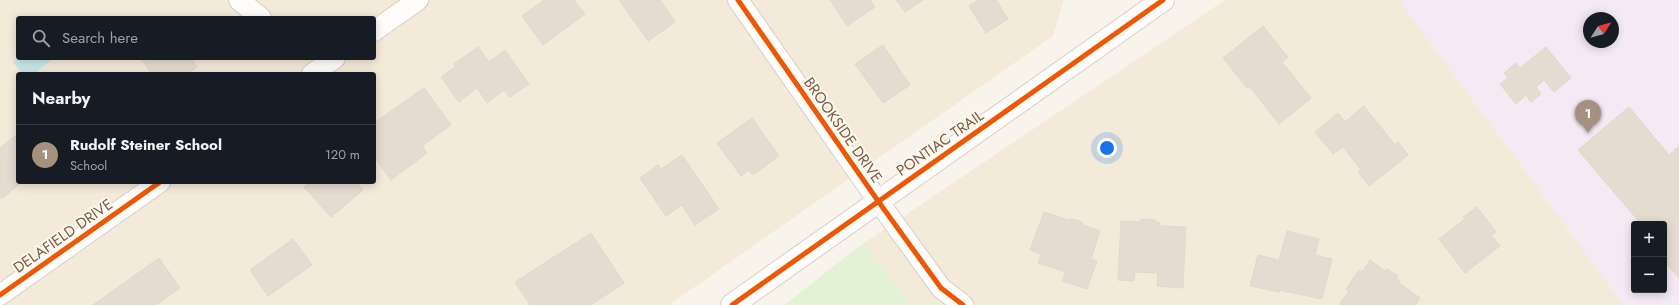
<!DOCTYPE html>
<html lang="en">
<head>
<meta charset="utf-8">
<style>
	:root { --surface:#171b24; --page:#242831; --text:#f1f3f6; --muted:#9ea1a6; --line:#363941; --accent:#a69180 }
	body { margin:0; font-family:Jost,sans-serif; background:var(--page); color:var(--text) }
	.controls { position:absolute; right:12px; bottom:12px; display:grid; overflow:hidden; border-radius:4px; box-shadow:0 2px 10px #0003 }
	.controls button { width:36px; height:36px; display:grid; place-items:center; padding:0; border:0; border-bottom:1px solid var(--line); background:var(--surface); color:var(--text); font:20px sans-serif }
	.compass { position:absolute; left:1583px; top:12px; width:36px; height:36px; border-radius:50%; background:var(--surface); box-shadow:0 2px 10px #0003; rotate:54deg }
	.you { position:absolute; left:1107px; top:148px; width:14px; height:14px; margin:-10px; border:3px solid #fff; border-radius:50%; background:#1a73e8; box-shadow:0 0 0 6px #1a73e833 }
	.badge { display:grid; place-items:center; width:26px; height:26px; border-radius:50%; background:var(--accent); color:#fff; font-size:13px; font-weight:700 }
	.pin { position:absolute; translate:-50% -33px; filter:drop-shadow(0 1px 2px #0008) }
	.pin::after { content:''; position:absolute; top:21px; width:14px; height:12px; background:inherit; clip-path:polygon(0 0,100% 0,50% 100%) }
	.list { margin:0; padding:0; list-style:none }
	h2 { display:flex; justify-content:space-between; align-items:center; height:52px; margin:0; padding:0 16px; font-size:17px }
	h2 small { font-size:13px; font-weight:400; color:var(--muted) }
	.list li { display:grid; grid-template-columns:26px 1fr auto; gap:12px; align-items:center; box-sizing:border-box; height:60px; padding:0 16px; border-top:1px solid var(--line) }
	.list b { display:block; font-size:15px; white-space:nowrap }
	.list p { margin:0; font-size:13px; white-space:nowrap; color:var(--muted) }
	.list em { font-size:13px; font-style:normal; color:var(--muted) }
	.icon { flex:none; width:22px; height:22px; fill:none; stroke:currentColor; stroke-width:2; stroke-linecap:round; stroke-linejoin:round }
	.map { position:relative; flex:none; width:1679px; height:305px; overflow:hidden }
	.search { position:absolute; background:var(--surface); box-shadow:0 2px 10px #0003; left:16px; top:16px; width:360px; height:44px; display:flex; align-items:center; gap:10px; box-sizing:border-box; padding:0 14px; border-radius:4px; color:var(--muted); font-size:15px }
	.panel { position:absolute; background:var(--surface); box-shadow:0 2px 10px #0003; left:16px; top:72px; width:360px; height:112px; border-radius:4px }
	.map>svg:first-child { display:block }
	.residential { fill:#f4eada; fill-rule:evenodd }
	.education { fill:#f5eaf4; fill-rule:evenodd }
	.green { fill:#e3f1d4 }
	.water { fill:#cae7ea }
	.building { fill:#e5dcd1; stroke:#e2d7cc }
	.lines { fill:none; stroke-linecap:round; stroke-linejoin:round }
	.street-casing { stroke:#d7d0c8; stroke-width:22 }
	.secondary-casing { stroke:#d8d0c7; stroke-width:24 }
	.street { stroke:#fefdfc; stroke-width:20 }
	.secondary { stroke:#fefdfc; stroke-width:22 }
	.cycleway-casing { stroke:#fff9ed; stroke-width:8 }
	.cycleway { stroke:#e8590c; stroke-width:5 }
	.labels { text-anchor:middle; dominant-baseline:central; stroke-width:4; stroke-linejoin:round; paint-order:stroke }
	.street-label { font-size:15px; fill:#7a5b47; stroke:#fff9ed }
</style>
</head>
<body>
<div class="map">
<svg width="1679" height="305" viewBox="0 0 1679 305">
	<rect width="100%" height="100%" fill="#f8f4eb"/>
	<g class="residential">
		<path d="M0 0H1064L1053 36 669 305H0ZM18 18H374V58H18ZM18 74H374V182H18Z"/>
		<path d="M1225 0H1399L1624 305H911L864 243Z"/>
	</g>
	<path class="education" d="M1399 0H1679V305H1624ZM1589 18H1613V42H1589ZM1634 224H1664V290H1634Z"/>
	<path class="green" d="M864 243 911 305H784L856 249Z"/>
	<path class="water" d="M18 58H54L34 74H23L13 62Z"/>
	<g class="building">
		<path d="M544 0H574L585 14 543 45 522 16Z"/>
		<path d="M619 0H660L675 22 648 41Z"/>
		<path d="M830 0H870L875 7 847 26Z"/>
		<path d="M896 0H923L905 12Z"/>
		<path d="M979 0H996L1008 19 986 33 969 6Z"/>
		<path d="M1263 26 1288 57 1282 62 1311 98 1279 124 1249 86 1247 88 1223 58Z"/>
		<path d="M883 45 910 85 883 103 855 64Z"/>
		<path d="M478 47 489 62 505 50 529 84 510 97 504 90 487 103 477 88 459 102 441 77 456 66 454 64Z"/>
		<path d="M1546 47 1571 78 1554 92 1544 80 1536 87 1541 94 1531 102 1526 95 1516 104 1500 84 1508 78 1504 73 1516 63 1520 68Z"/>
		<path d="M141 58H191L197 67 187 74H152Z"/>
		<path d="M424 88 451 125 422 146 427 153 391 180 374 156V123Z"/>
		<path d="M1364 106 1395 145 1398 142 1408 155 1369 186 1358 172 1361 170 1343 147 1333 154 1315 132 1338 113 1345 122Z"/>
		<path d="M1629 107 1669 155 1679 146V278L1664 261V224H1641L1578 150Z"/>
		<path d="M752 118 779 156 753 175 749 170 741 176 717 143Z"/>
		<path d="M15 136 18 140V182H22L1 199 0 148Z"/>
		<path d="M682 155 719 209 695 225 682 205 666 216 640 178 658 165 661 169Z"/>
		<path d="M310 182H356L363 190 331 217 304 187Z"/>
		<path d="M1477 207 1496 232 1491 235 1500 246 1465 273 1439 239 1465 219 1463 217Z"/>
		<path d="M1044 212 1069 220 1071 219 1081 221 1083 225 1100 231 1091 259 1097 261 1087 289 1062 281 1066 272 1038 263 1041 254 1030 250Z"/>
		<path d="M1141 219 1156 220V222L1160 223V226L1186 227 1183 288 1157 286 1158 273 1135 272 1134 281 1118 280 1121 221 1141 222Z"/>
		<path d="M1287 231 1319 239 1315 255 1332 259 1322 299 1279 290V292L1250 286 1258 255 1279 260Z"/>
		<path d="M591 233 624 283 591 305H530L515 282Z"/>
		<path d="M293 239 312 265 268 296 250 270Z"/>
		<path d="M159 258 180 288 156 305H93Z"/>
		<path d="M1370 260 1385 271 1387 269 1398 276 1396 279 1400 281 1399 283 1420 298 1416 305H1339L1349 291 1346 289 1359 270 1362 272Z"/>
	</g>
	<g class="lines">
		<defs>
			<g id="street">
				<path d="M239 0 261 18"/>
				<path d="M738 0 878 201 941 288 963 305"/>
				<path d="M374 31 418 0"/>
				<path d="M312 74 335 58"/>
				<path d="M0 295 160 182"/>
			</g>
			<path id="secondary" d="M732 305 1163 0"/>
		</defs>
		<use href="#street" class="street-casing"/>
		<use href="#secondary" class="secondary-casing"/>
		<use href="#street" class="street"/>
		<use href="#secondary" class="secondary"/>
		<defs>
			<g id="cycleway">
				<path d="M738 0 878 201 941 288 963 305"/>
				<path d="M0 295 160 182"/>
				<path d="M732 305 1163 0"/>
			</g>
		</defs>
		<use href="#cycleway" class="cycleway-casing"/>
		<use href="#cycleway" class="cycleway"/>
	</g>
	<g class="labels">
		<g class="street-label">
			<text transform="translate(843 130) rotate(55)">BROOKSIDE DRIVE</text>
			<text transform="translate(940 143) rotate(-35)">PONTIAC TRAIL</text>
			<text transform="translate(63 236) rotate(-35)">DELAFIELD DRIVE</text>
		</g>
	</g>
</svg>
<div class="controls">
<button>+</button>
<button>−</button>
</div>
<svg class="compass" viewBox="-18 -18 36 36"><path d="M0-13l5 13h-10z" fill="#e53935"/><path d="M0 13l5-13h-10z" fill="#9ea1a6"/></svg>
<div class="you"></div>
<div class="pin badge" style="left:1588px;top:133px">1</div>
<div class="search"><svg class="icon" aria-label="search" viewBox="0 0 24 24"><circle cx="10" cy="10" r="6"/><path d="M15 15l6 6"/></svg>Search here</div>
<section class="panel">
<h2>Nearby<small></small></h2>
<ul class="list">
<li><span class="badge">1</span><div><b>Rudolf Steiner School</b><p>School</p></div><em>120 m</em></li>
</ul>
</section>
</div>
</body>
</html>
